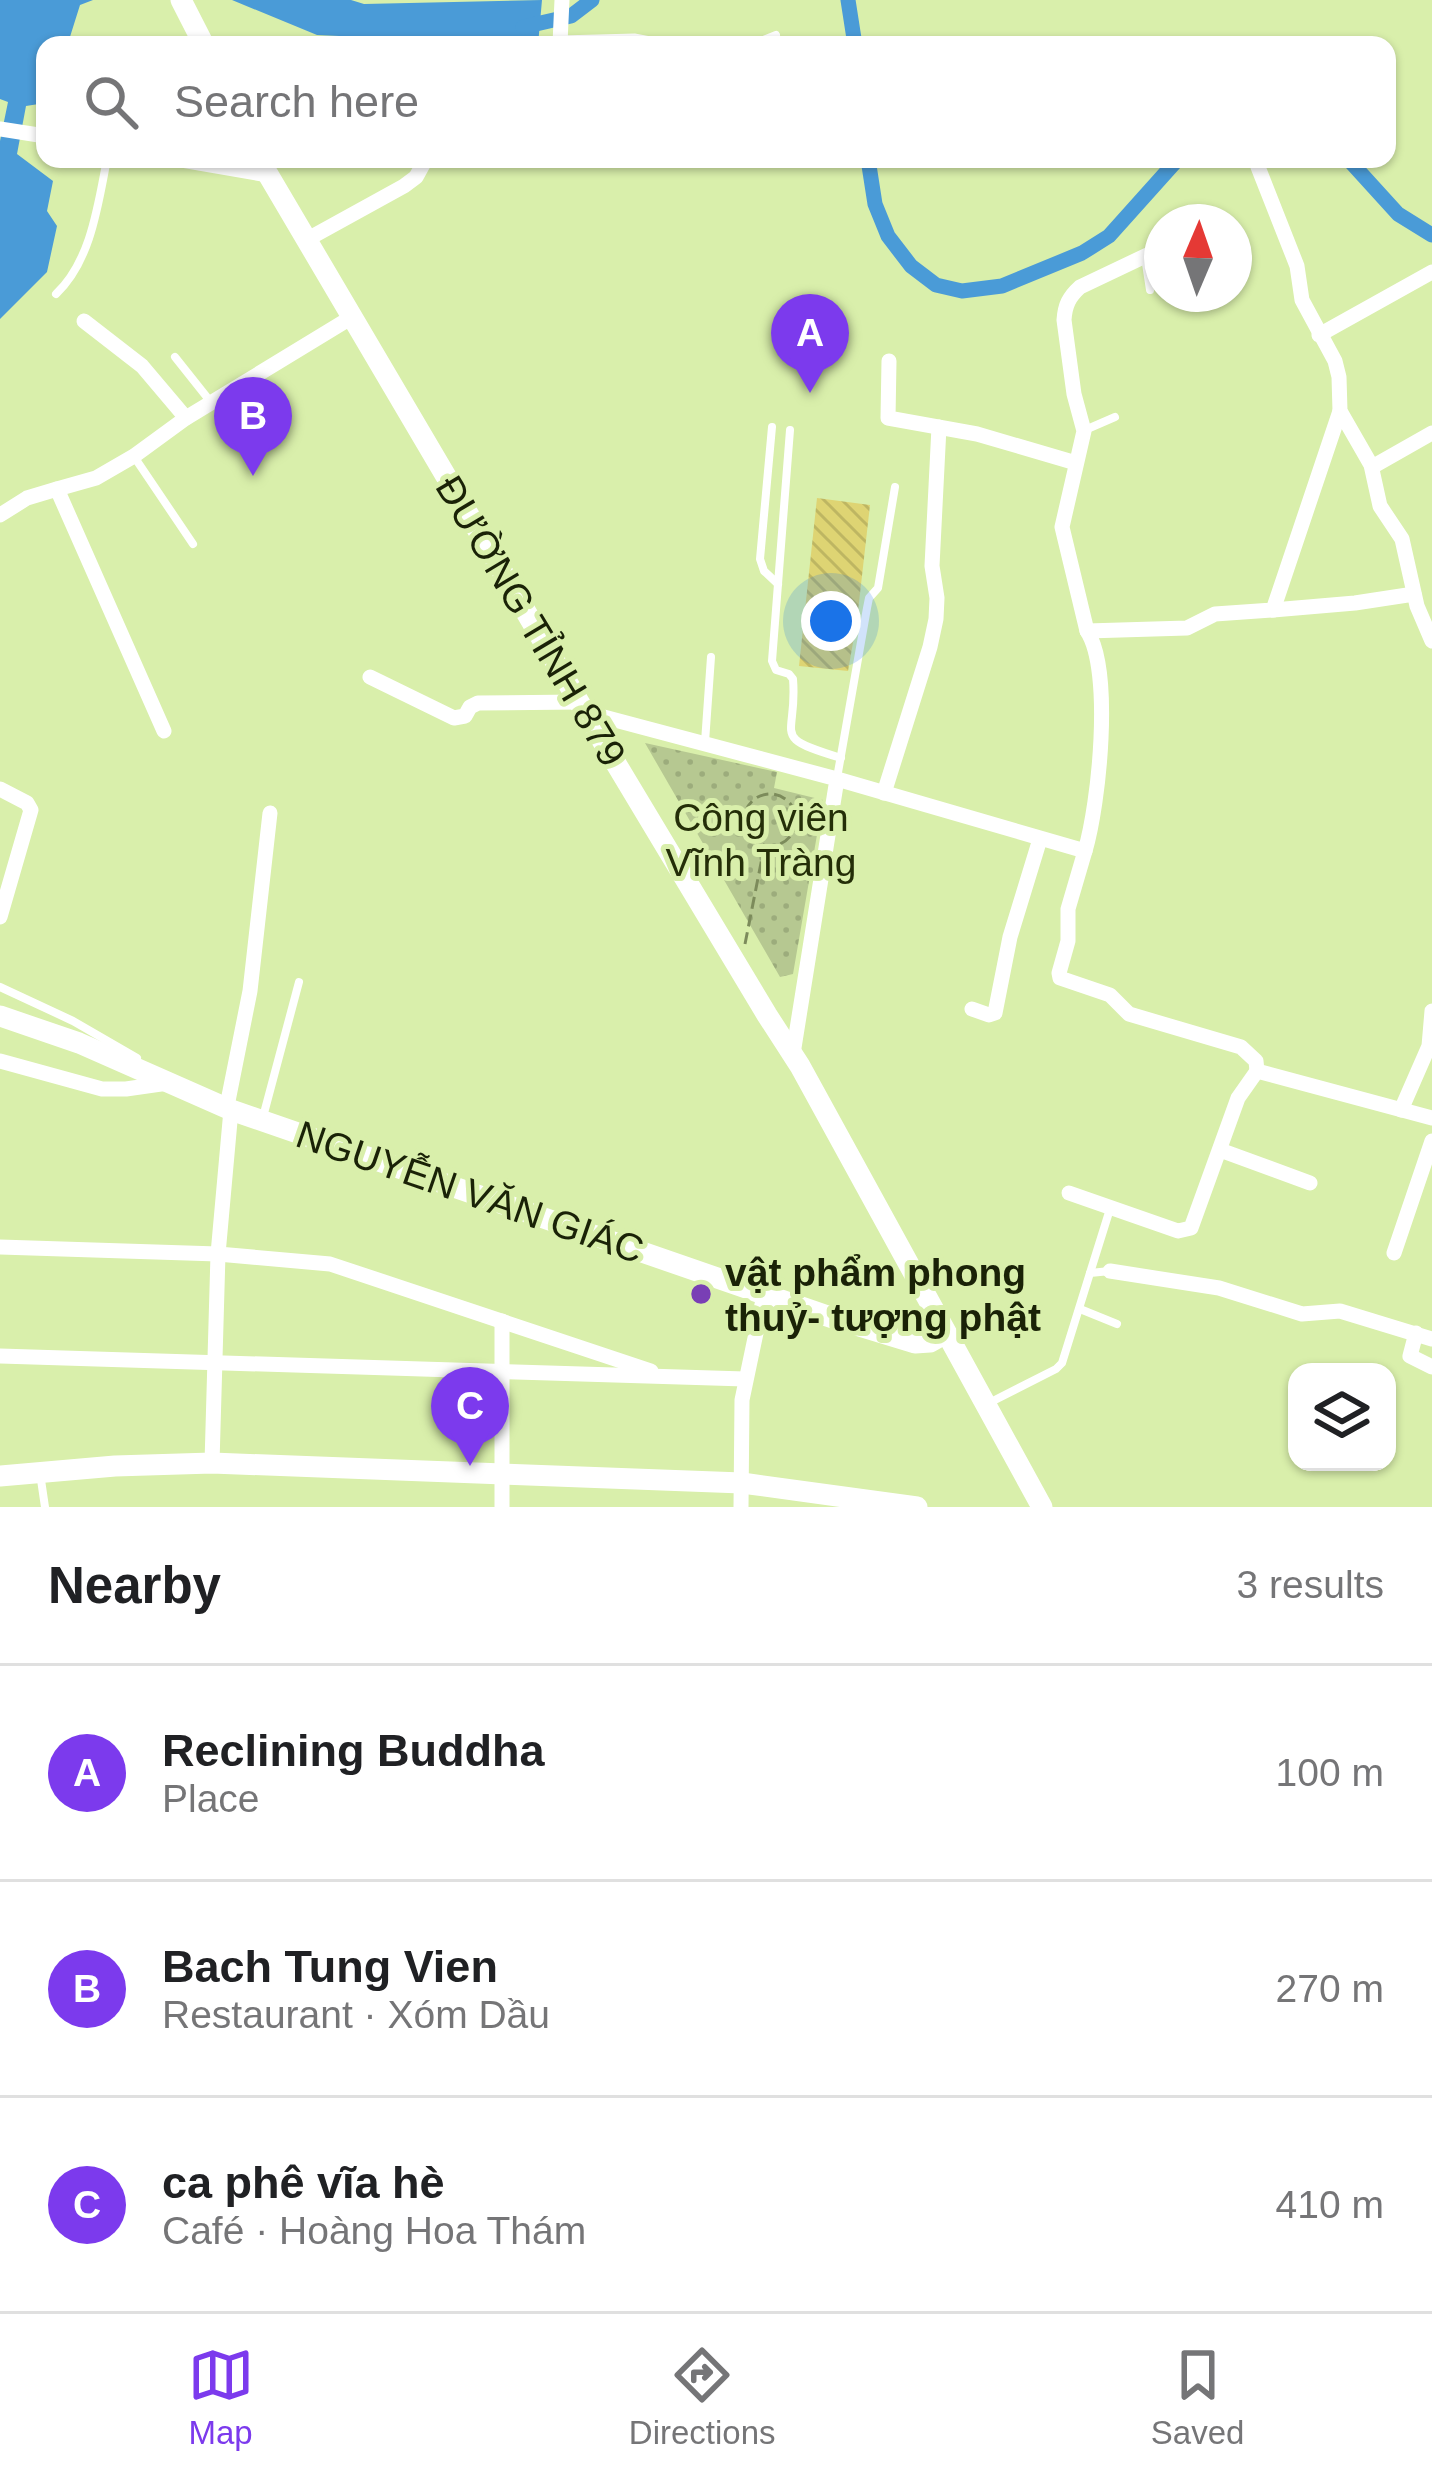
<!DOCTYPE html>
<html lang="en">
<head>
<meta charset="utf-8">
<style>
	:root { --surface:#fff; --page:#f6f6f6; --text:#202124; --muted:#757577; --line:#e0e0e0; --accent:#7c3aed }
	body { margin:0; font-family:Arial,sans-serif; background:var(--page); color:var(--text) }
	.controls { position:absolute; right:36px; bottom:36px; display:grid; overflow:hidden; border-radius:24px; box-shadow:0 3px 9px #0004 }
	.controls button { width:108px; height:108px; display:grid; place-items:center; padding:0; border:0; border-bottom:3px solid var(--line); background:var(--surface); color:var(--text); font:60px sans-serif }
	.compass { position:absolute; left:1144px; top:204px; width:108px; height:108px; border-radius:50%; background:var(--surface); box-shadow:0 3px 9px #0004; rotate:2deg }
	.you { position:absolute; left:831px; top:621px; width:42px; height:42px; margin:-30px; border:9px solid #fff; border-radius:50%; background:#1a73e8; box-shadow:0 0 0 18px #1a73e833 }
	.badge { display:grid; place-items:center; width:78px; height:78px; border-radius:50%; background:var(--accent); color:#fff; font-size:39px; font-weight:700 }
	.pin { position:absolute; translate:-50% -99px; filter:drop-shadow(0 3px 6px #0008) }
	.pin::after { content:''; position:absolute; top:63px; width:42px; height:36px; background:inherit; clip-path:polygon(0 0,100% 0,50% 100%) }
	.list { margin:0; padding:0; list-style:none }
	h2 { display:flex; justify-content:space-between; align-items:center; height:156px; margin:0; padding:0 48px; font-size:51px }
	h2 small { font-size:39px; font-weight:400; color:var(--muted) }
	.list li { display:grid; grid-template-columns:78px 1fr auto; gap:36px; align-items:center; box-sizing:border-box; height:216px; padding:0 48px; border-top:3px solid var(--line) }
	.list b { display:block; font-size:45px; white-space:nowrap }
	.list p { margin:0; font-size:39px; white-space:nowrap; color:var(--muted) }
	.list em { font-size:39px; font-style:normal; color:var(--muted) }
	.icon { flex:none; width:66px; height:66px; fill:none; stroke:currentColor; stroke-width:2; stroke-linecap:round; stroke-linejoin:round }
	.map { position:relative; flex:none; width:1432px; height:1507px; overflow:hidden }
	.search { position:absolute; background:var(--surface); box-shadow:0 3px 9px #0004; left:36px; right:36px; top:36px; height:132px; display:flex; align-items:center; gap:30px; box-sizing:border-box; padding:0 42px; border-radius:24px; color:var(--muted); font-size:45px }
	.sheet { height:804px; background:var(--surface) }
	nav { display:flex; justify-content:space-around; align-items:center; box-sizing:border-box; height:168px; border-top:3px solid var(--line); background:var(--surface); font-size:33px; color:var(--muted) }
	nav a { display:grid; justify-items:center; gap:6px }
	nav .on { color:var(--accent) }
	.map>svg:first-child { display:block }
	.park { fill:url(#park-dots) }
	.water { fill:#4a9bd7 }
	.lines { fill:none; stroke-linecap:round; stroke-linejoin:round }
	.canal { stroke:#4a9bd7; stroke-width:15 }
	.building { fill:url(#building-back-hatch) }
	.path { stroke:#7c8b5b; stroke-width:3; stroke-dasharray:12 6; stroke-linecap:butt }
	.lane { stroke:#fff; stroke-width:8 }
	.street { stroke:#fff; stroke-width:15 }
	.secondary { stroke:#fff; stroke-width:21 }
	.poi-dot { fill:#793fb5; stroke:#d9efab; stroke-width:4.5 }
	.labels { text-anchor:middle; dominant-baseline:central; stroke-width:10; stroke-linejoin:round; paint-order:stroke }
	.street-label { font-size:39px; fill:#1a2207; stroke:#d9efab }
	.park-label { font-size:39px; fill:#242e08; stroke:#d9efab }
	.poi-label { font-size:39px; font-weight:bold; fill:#1a2207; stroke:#d9efab; text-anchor:start }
</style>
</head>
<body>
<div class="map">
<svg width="1432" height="1507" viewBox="0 0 1432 1507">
	<defs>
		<pattern id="park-dots" width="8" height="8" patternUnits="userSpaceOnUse" patternTransform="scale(3)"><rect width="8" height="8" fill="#b6c891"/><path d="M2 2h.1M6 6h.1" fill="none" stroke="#9cac7c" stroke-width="1.8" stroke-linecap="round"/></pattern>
		<pattern id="building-back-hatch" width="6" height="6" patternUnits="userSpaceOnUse" patternTransform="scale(3)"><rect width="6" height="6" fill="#ded473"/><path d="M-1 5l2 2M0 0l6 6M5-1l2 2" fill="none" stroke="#beb662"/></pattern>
	</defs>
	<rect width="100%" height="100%" fill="#d9efab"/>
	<path class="park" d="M645 743 777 772 774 788 823 800 793 974 780 977Z"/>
	<g class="water">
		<path d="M0 0H93L80 5 69 40 80 45H45V103L26 106 17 154 53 181 47 211 57 226 47 272 0 319V141L8 102 0 99Z"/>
		<path d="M232 0H351L364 4 542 0 538 45H535L317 35Z"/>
	</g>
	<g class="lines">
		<g class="canal">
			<path d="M848 0 855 45"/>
			<path d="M523 27 571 16 592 0"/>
			<path d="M868 159 875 204 888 236 911 266 936 285 962 291 1002 286 1082 253 1109 236 1178 159"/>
			<path d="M1348 159 1398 214 1432 235"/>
		</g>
	</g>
	<path class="building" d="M817 498 870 505 857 620 848 671 799 666Z"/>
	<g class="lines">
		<g class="path">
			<circle cx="770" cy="820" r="26"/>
			<path d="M745 944 764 848"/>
		</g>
		<g class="lane">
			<path d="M751 45 776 35"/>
			<path d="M1145 257 1150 290"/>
			<path d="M56 294C91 261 98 205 107 159"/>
			<path d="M175 357 210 401"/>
			<path d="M772 427 760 559 764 571 778 584"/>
			<path d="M790 430 772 661 776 670 789 674 793 679C798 738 768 736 841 758"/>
			<path d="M1085 430 1115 417"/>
			<path d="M135 458 193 544"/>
			<path d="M705 742 711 657"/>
			<path d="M837 778 867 608 869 598 878 588 895 487"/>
			<path d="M0 987 73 1021 137 1058"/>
			<path d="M263 1117 299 982"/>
			<path d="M1090 1273 1110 1209"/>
			<path d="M1080 1309 1117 1324"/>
			<path d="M987 1404 1056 1369 1062 1363 1090 1273 1110 1271"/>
			<path d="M40 1473 45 1507"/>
		</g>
		<g class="street">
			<path d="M562 0 560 43 635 41 656 45"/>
			<path d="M0 129 45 136"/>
			<path d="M176 159 268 175"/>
			<path d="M1258 167 1297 266 1302 300 1335 361 1339 377 1340 411 1371 465 1380 506 1402 539 1417 606 1432 641"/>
			<path d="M1195 222 1201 217"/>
			<path d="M306 240 404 186 416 177 426 159"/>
			<path d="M84 321 142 366 186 418"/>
			<path d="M1319 335 1432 272"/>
			<path d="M889 361 888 418 977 434 1076 463"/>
			<path d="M1372 467 1432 433"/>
			<path d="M57 489 96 478 134 456 186 418 352 317"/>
			<path d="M0 515 27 498 57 489 164 731"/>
			<path d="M1273 610 1355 603 1414 594"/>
			<path d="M1087 631 1187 628 1215 614 1273 610 1340 411"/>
			<path d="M370 677 454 718 465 716 470 707 478 703 579 702"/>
			<path d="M585 712 837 779 793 1054"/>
			<path d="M837 779 1085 851C1099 804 1113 671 1087 631L1062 527 1084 431 1074 394 1064 320C1065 305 1069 297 1080 287L1162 248"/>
			<path d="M0 789 27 803 31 810 0 917"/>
			<path d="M884 793 930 647 936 619 937 598 932 566 939 427"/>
			<path d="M1085 851 1068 909V941L1059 973 1060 978 1110 995 1129 1014 1241 1047 1256 1061 1257 1071"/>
			<path d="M972 1009 989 1015 995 1013 1010 937 1040 839"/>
			<path d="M0 1061 102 1089H126L168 1083"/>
			<path d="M1257 1071 1432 1118"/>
			<path d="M227 1106 250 991 270 813"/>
			<path d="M1401 1110 1429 1046 1432 1011"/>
			<path d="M1220 1150 1310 1183"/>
			<path d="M1069 1193 1178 1231 1191 1228 1238 1098 1257 1071"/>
			<path d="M0 1247 218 1254 330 1264 651 1371"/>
			<path d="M1394 1253 1432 1141"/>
			<path d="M1110 1271 1219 1288 1302 1314 1340 1311 1432 1339"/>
			<path d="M1416 1333 1410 1356 1432 1367"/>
			<path d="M0 1356 745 1379"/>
			<path d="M212 1463 218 1254 231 1110"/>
			<path d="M502 1507V1321"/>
			<path d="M741 1507 742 1400 764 1295"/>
		</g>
		<g class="secondary">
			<path d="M181 0 204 45"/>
			<path d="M259 159 579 702 767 1015 800 1066 1042 1507"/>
			<path d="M0 1016 79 1043 231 1110 833 1318 915 1343 930 1342 946 1333"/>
			<path d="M0 1476 115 1466 212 1463 742 1483 917 1507"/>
		</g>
	</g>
	<circle class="poi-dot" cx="701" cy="1294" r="12"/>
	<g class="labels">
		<g class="street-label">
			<text transform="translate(531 621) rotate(59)">ĐƯỜNG TỈNH 879</text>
			<text transform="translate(470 1192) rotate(19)">NGUYỄN VĂN GIÁC</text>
		</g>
		<g class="park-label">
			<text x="761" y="817">Công viên<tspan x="761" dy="45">Vĩnh Tràng</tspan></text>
		</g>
		<g class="poi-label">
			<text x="725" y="1272">vật phẩm phong<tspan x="725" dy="45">thuỷ- tượng phật</tspan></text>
		</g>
	</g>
</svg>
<div class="controls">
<button><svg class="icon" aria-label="layers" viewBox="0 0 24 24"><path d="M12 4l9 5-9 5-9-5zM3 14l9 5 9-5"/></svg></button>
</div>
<svg class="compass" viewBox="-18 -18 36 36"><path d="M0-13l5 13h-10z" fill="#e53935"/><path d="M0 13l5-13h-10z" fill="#757577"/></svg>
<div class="you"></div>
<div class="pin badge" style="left:810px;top:393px">A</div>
<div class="pin badge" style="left:253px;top:476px">B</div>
<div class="pin badge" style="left:470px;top:1466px">C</div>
<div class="search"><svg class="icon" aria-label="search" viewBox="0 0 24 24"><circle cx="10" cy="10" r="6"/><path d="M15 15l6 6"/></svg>Search here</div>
</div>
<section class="sheet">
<h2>Nearby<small>3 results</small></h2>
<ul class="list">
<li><span class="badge">A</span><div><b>Reclining Buddha</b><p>Place</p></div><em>100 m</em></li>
<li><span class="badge">B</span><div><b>Bach Tung Vien</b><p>Restaurant · Xóm Dầu</p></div><em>270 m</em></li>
<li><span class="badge">C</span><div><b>ca phê vĩa hè</b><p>Café · Hoàng Hoa Thám</p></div><em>410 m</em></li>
</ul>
</section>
<nav>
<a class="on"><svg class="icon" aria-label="map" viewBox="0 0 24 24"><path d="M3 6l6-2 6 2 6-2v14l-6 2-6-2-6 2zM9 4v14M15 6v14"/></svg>Map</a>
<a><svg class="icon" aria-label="directions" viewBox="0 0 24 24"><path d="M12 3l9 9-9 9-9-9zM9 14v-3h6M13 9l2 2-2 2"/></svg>Directions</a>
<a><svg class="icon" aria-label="saved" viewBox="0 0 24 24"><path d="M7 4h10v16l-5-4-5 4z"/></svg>Saved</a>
</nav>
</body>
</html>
